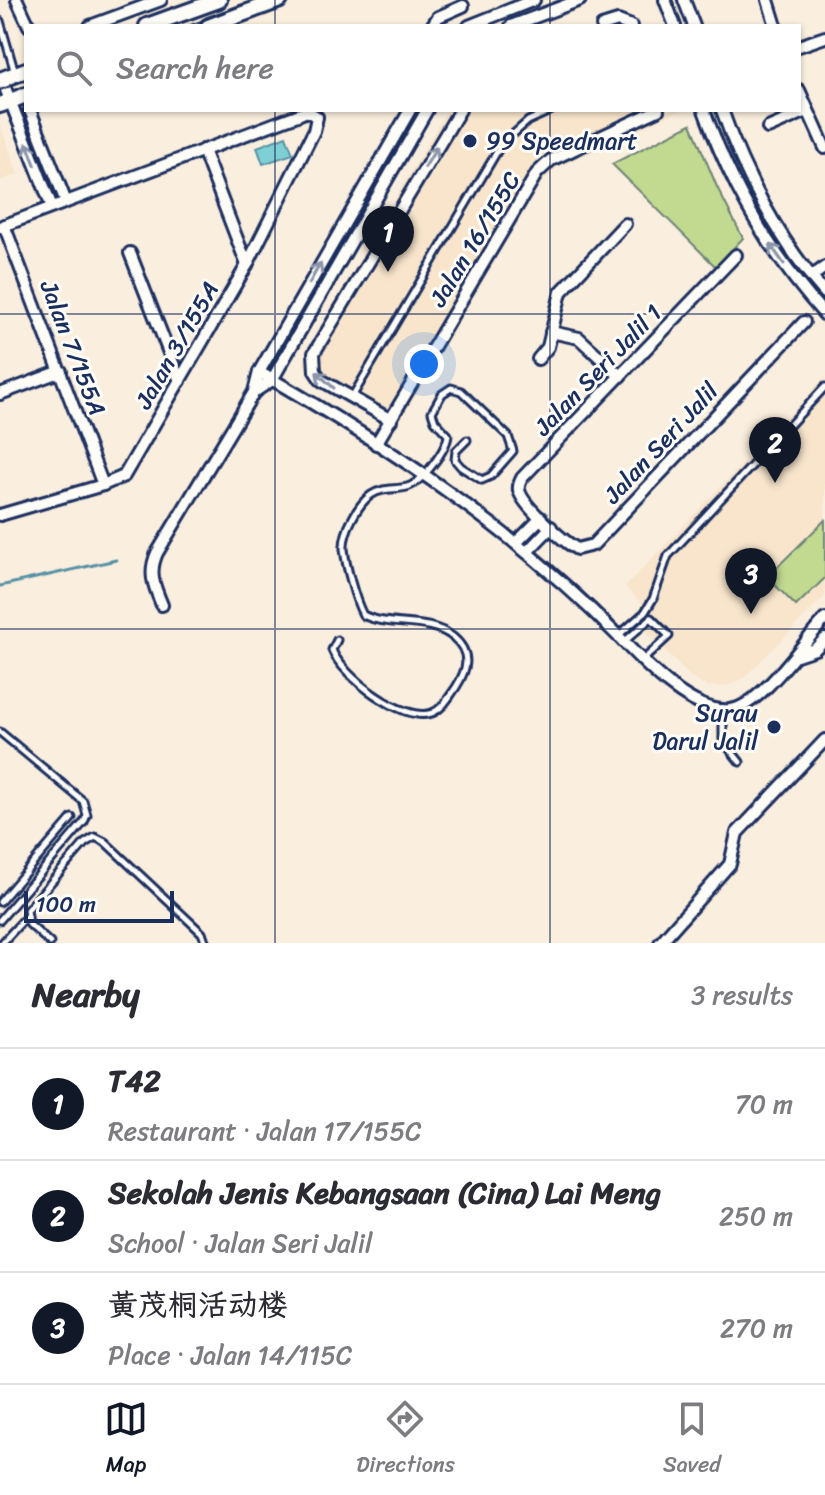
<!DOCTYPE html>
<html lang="en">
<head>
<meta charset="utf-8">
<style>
	:root { --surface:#fff; --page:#f7f7f7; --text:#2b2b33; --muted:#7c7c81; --line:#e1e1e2; --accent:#111827 }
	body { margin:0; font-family:Sriracha,"LXGW WenKai TC",sans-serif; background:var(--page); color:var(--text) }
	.scale { position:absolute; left:24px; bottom:20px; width:150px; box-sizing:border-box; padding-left:8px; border:4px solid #1b2f5e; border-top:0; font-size:22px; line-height:28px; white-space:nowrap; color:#1b2f5e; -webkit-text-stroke:6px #fdfcf7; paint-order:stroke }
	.you { position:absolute; left:424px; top:364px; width:28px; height:28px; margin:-20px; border:6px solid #fff; border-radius:50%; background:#1a73e8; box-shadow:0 0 0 12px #1a73e833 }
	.badge { display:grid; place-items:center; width:52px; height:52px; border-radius:50%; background:var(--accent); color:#fff; font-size:26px; font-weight:700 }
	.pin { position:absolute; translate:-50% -66px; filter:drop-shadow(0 2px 4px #0008) }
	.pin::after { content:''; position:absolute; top:42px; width:28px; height:24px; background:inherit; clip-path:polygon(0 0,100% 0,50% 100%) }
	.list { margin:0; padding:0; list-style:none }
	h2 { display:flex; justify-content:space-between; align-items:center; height:104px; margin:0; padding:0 32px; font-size:34px }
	h2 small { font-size:26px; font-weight:400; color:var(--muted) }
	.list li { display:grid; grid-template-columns:52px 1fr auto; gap:24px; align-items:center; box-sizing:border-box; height:112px; padding:0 32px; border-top:2px solid var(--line) }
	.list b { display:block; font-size:30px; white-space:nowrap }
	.list p { margin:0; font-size:26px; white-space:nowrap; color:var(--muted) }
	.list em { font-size:26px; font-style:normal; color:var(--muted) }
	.icon { flex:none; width:44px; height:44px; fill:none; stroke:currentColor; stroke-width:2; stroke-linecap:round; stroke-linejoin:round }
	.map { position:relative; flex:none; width:825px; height:943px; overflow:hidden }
	.search { position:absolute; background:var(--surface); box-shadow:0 2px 6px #0004; left:24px; right:24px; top:24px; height:88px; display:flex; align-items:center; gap:20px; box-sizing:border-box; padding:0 28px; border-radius:0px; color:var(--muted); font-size:30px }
	.sheet { height:440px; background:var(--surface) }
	nav { display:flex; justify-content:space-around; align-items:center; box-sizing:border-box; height:112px; border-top:2px solid var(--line); background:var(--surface); font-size:22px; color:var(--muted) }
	nav a { display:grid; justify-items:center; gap:4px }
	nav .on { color:var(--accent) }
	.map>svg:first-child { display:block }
	.built { fill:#f8e5cc }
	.green { fill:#c1da90; stroke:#6e8477; stroke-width:2 }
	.water { fill:#7fd0d5; stroke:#5790a5; stroke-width:2 }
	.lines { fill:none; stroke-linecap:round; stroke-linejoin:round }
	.stream { stroke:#5790a5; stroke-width:3 }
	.lane-casing { stroke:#1b2f5e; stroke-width:11 }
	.street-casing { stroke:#1b2f5e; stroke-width:16 }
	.secondary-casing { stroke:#1b2f5e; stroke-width:20 }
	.lane { stroke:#fdfcf7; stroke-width:5 }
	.street { stroke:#fdfcf7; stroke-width:10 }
	.secondary { stroke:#fdfcf7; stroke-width:14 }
	.tram { stroke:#1b2f5e; stroke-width:2 }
	.oneway { stroke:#8c96aa }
	.grid { fill:none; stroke:#1b2f5e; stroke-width:2; stroke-opacity:0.55 }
	.poi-dot { fill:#1b2f5e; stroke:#fdfcf7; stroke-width:3 }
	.labels { text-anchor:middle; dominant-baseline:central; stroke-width:6; stroke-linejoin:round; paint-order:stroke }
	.poi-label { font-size:24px; fill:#1b2f5e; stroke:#fdfcf7; text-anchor:start }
	.street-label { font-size:24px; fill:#1b2f5e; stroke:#fdfcf7 }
</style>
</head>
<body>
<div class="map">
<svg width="825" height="943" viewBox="0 0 825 943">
	<rect width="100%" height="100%" fill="#faeede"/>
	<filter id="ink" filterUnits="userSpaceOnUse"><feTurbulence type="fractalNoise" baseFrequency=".0125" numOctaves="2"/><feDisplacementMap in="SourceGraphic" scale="16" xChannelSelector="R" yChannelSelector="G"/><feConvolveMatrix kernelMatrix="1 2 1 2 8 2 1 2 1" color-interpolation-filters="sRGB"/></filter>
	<g filter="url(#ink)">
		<g class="built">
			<path d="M447 110H680L558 167 539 185 395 430 312 384 304 363 308 348Z"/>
			<path d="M0 124 18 174 0 181Z"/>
			<path d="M825 378V596L745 677 733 684 719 687 706 686 692 678 630 617 643 604 625 587Z"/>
		</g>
		<g class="green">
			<path d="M691 124 717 187 743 238 716 267 612 164Z"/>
			<path d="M825 520V578L796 606 767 577Z"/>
		</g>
		<path class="water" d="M286 136 293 154 263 164 257 147Z"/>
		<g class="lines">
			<path class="stream" d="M0 586 116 560"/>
			<defs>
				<g id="lane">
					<path d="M0 21 15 73"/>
					<path d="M352 397 501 145 528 121 552 110"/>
					<path d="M619 635 645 612 653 599 668 556 825 387"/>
					<path d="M337 640 332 650C342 676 403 723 432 713 440 710 445 703 450 696 464 677 476 656 453 637 428 617 389 628 363 615 355 600 346 566 344 549 343 532 358 504 371 495 383 487 395 490 407 487 422 483 447 449 448 435L435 421 432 412 442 394 451 388 461 391 508 436 513 451 491 476 482 480 461 467 455 460 456 451 467 440"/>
					<path d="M624 642 651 618 669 636 643 660"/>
					<path d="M723 711V741L740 762"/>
					<path d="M0 732 83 801 87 815 84 822 0 920"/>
					<path d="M0 902 72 818"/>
					<path d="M2 943 26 917"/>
					<path d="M50 943 29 924 27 910 85 843 95 837 105 842 202 933 206 943"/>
				</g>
				<g id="street">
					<path d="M17 0 29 26"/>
					<path d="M665 0 675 26"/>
					<path d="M684 0 694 26"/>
					<path d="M768 0 776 26"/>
					<path d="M90 26 161 0"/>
					<path d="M432 26 438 17 463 6"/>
					<path d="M469 26 534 0"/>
					<path d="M511 26 580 0"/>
					<path d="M602 26 618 21 631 26"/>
					<path d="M799 46 825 37"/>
					<path d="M2 80 52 207"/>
					<path d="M799 90 825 148"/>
					<path d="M30 110 66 202"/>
					<path d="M704 110C731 185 771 256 825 315"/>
					<path d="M722 110C744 174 780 242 825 293"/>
					<path d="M768 128 807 111"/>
					<path d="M203 150 247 265"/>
					<path d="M4 225 103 485"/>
					<path d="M0 227 300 114 307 111 317 117 314 131 247 265 124 476 103 485 0 515"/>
					<path d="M130 253 180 381"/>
					<path d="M736 255 522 478C520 483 518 484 519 490 522 505 563 541 577 549L593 545 804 322"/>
					<path d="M811 277 825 267"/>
					<path d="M551 332 579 338 620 376"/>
					<path d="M538 359 548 347 561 292 625 224"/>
					<path d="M259 372C389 446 516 531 621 639 645 664 692 714 730 710 761 707 804 641 825 619"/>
					<path d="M254 392 272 380 427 110"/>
					<path d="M0 394 61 371"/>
					<path d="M391 420 321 380 315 371 314 353 460 110"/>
					<path d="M376 444 537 173 551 160 658 110"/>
					<path d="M516 543 541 518"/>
					<path d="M527 552 551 527"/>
					<path d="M162 605C154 586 148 573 157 553L254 392 259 372 410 110"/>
					<path d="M797 655 815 649 825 639"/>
					<path d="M660 943 730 864 737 833 825 740"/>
				</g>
				<g id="secondary">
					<path d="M147 26 219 0"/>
					<path d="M209 26 280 0"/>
					<path d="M0 80 26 70"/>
					<path d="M0 105 26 95"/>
				</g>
			</defs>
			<use href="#lane" class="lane-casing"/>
			<use href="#street" class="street-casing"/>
			<use href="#secondary" class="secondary-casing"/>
			<use href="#lane" class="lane"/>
			<use href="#street" class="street"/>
			<use href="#secondary" class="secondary"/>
			<g class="tram">
				<path d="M188 26 257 0"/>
				<path d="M0 90 26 80"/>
			</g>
		</g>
		<defs><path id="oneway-shaft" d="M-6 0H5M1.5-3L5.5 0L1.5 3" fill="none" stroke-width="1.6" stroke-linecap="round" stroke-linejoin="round" transform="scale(2)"/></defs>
		<g class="oneway">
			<use href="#oneway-shaft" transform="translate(31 154) rotate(-111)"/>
			<use href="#oneway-shaft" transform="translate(431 157) rotate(-59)"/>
			<use href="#oneway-shaft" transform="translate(777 254) rotate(-125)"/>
			<use href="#oneway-shaft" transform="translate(315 273) rotate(-61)"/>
			<use href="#oneway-shaft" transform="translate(325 380) rotate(-138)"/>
		</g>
	</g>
	<path class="grid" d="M275 0V26M550 0V26M275 110V943M550 110V943M0 314H825M0 629H825"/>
	<g class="poi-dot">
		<circle cx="470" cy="141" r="8"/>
		<circle cx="774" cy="727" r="8"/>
	</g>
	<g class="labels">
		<g class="poi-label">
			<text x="486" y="141">99 Speedmart</text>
			<text x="758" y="713" text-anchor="end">Surau<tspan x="758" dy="28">Darul Jalil</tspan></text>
		</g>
		<g class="street-label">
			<text transform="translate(475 239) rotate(-59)">Jalan 16/155C</text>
			<text transform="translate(177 345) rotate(-60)">Jalan 3/155A</text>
			<text transform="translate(73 348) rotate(69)">Jalan 7/155A</text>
			<text transform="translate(598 370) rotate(-46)">Jalan Seri Jalil 1</text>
			<text transform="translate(661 443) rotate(-47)">Jalan Seri Jalil</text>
		</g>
	</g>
</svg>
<div class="scale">100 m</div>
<div class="you"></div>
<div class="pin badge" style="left:388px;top:272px">1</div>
<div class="pin badge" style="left:775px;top:483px">2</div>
<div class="pin badge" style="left:751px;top:614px">3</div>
<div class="search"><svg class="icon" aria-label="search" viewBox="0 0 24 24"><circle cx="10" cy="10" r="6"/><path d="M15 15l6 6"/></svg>Search here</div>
</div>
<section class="sheet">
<h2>Nearby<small>3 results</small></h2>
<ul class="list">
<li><span class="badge">1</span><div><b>T42</b><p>Restaurant · Jalan 17/155C</p></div><em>70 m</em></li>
<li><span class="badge">2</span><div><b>Sekolah Jenis Kebangsaan (Cina) Lai Meng</b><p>School · Jalan Seri Jalil</p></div><em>250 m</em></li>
<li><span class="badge">3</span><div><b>黄茂桐活动楼</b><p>Place · Jalan 14/115C</p></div><em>270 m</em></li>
</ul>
</section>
<nav>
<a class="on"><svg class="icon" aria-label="map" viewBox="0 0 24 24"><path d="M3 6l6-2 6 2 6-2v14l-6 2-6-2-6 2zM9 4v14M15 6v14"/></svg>Map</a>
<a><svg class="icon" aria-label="directions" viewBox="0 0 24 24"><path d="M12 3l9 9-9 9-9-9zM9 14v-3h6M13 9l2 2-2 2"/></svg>Directions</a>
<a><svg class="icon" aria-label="saved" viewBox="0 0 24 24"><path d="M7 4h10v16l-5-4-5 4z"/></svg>Saved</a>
</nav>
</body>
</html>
